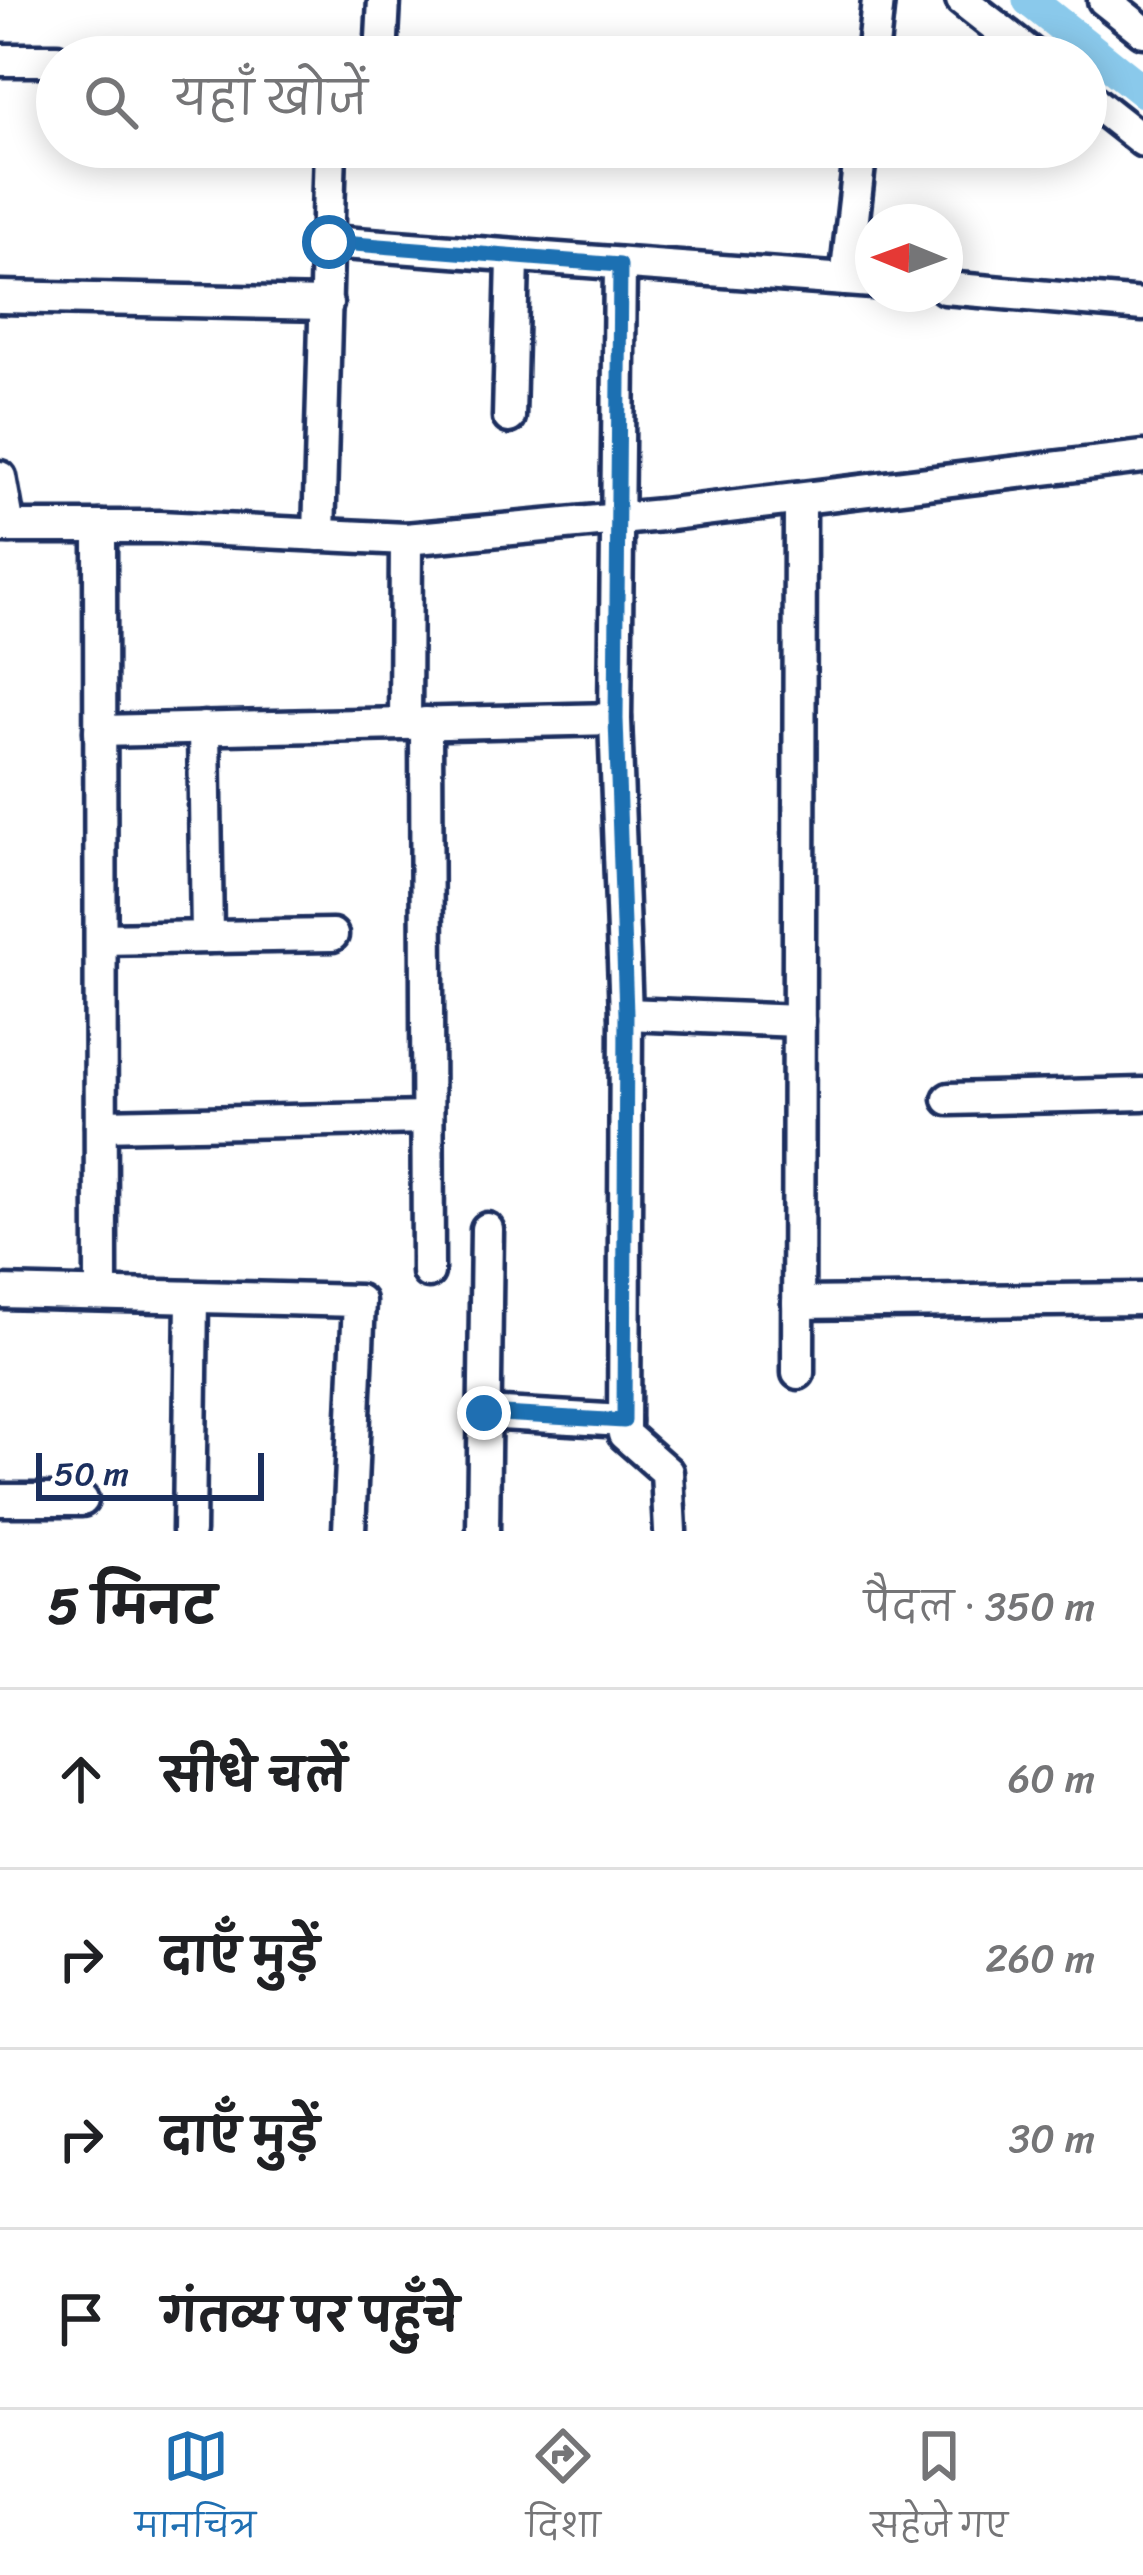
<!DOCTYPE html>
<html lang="hi">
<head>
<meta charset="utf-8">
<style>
	:root { --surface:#fff; --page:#f2f2f2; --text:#202124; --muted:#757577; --line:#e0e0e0; --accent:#1f6fb2 }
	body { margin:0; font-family:Sriracha,"Playpen Sans Deva",sans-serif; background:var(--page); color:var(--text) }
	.compass { position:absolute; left:855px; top:204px; width:108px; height:108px; border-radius:50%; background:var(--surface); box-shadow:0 6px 30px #0003; rotate:271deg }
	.scale { position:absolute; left:36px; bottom:30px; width:228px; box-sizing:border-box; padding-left:12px; border:6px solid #1b2f5e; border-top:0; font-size:33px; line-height:42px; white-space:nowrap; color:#1b2f5e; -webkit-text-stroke:9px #fff; paint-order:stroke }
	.stop { position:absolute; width:36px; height:36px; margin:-27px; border:9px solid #1f6fb2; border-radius:50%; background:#fff }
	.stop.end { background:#1f6fb2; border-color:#fff; box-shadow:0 3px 12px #0008 }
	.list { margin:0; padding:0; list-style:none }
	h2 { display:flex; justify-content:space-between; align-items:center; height:156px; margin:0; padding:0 48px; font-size:51px }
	h2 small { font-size:39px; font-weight:400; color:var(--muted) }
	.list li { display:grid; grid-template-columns:78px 1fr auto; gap:36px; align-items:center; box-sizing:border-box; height:180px; padding:0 48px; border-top:3px solid var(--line) }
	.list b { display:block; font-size:45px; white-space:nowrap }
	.list em { font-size:39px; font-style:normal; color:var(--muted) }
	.icon { flex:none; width:66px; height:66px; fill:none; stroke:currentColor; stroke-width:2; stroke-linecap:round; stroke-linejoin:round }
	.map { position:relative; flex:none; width:1143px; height:1531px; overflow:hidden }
	.search { position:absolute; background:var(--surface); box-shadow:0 6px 30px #0003; left:36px; right:36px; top:36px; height:132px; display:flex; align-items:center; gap:30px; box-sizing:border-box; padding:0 42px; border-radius:66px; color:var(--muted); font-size:45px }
	.sheet { height:876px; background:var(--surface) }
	nav { display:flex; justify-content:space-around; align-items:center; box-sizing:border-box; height:168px; border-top:3px solid var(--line); background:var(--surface); font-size:33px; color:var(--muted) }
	nav a { display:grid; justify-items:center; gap:6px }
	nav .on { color:var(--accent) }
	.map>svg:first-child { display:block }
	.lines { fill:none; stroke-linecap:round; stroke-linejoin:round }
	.canal { stroke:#8ac9eb; stroke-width:33 }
	.minor-casing { stroke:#1b2f5e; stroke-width:39 }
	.minor { stroke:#fff; stroke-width:30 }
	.route { stroke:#1f6fb2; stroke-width:15 }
</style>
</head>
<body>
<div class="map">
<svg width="1143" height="1531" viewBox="0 0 1143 1531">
	<rect width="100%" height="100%" fill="#fff"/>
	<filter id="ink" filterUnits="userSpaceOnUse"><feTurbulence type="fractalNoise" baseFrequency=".00833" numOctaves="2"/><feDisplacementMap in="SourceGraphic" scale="24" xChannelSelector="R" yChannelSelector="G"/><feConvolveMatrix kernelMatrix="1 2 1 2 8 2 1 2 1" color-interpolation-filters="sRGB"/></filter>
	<g filter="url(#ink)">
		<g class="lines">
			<path class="canal" d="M1029 0 1143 91"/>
			<defs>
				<g id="minor">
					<path d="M962 0 1035 57"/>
					<path d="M1104 0 1143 31"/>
					<path d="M381 57 384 0"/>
					<path d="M872 57 878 0"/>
					<path d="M0 60H57"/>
					<path d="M1086 96 1143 141"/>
					<path d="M329 242 873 282"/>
					<path d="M620 265 615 719 626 1014 624 1434 667 1472 670 1531"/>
					<path d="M846 280 861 147"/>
					<path d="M945 288 1143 305"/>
					<path d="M0 297 327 304"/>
					<path d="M509 417 513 259"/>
					<path d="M0 477 9 527"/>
					<path d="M0 527H159L406 539 662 515 1143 457"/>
					<path d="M100 527 101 1294"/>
					<path d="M319 535 330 147"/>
					<path d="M405 723 406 539"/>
					<path d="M426 723 428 1272"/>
					<path d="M204 728 207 937"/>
					<path d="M100 731 615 719"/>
					<path d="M101 939 332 935"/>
					<path d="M626 1014 799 1021"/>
					<path d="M949 1099 1143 1094"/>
					<path d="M101 1125 426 1118"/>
					<path d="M0 1292 359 1301 349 1531"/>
					<path d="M798 1303 1143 1299"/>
					<path d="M798 1373 800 499"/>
					<path d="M484 1413 624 1421"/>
					<path d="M0 1500H82"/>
					<path d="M189 1531 192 1297"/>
					<path d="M483 1531 487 1229"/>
				</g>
			</defs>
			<use href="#minor" class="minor-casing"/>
			<use href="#minor" class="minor"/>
		</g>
	</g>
	<g class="lines" filter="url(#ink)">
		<path class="route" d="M329 242 620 265 616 719 626 1014 624 1421 484 1413"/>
	</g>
</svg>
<svg class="compass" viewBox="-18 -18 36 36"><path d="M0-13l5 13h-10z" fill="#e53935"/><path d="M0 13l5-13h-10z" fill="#757577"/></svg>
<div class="scale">50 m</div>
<div class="stop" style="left:329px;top:242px"></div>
<div class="stop end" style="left:484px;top:1413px"></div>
<div class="search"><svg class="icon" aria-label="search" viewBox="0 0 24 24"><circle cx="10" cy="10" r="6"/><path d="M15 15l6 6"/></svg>यहाँ खोजें</div>
</div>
<section class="sheet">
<h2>5 मिनट<small>पैदल · 350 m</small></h2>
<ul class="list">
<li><svg class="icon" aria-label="ahead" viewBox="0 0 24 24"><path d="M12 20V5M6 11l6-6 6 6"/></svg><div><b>सीधे चलें</b></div><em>60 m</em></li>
<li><svg class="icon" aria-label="right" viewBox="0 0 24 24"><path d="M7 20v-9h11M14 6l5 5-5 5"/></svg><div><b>दाएँ मुड़ें</b></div><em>260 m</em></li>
<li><svg class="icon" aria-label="right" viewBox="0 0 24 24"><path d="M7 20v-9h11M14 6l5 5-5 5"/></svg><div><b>दाएँ मुड़ें</b></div><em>30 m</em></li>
<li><svg class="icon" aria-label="arrive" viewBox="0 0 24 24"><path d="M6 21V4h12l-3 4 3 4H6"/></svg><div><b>गंतव्य पर पहुँचे</b></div></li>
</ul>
</section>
<nav>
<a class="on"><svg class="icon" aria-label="map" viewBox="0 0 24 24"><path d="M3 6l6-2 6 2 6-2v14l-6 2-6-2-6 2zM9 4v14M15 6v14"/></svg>मानचित्र</a>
<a><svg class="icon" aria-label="directions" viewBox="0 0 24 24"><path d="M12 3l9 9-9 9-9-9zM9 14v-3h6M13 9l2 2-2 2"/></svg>दिशा</a>
<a><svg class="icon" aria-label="saved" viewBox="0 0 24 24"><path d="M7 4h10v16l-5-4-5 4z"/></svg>सहेजे गए</a>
</nav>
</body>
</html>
